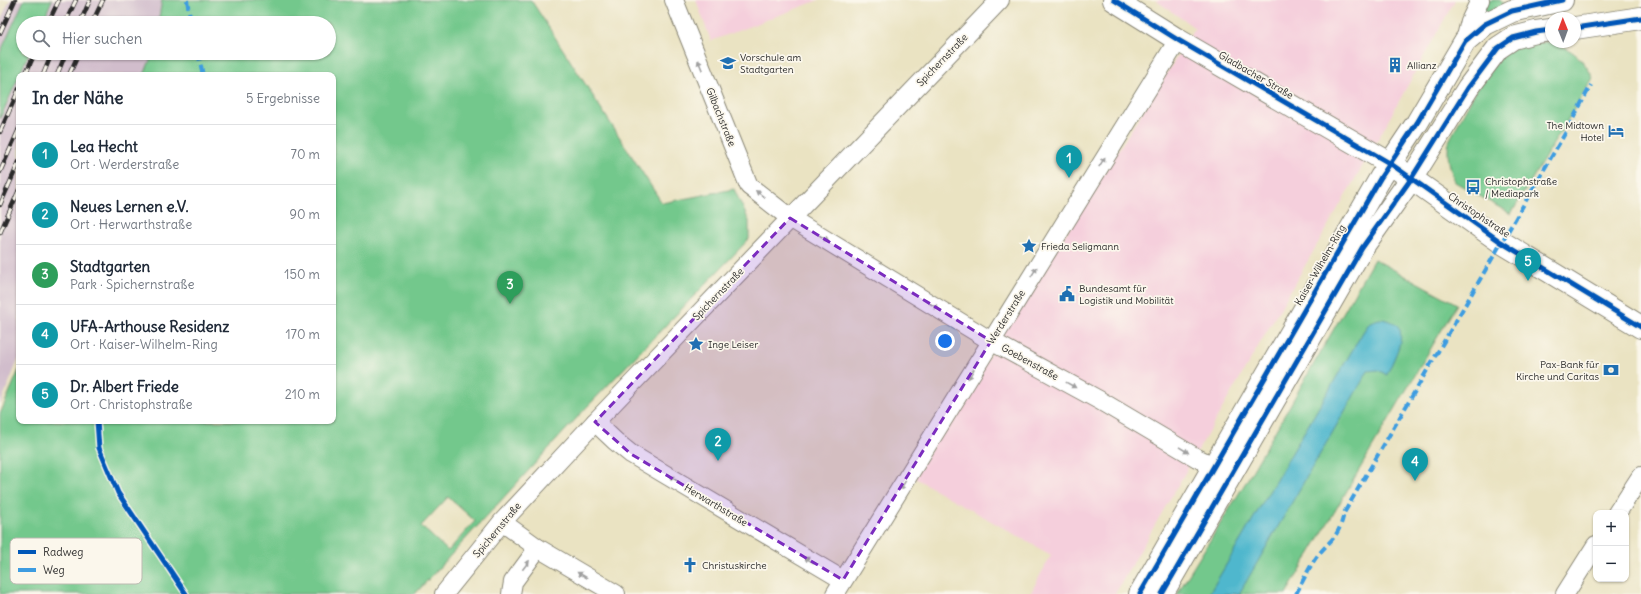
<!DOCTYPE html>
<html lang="de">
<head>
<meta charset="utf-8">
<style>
	:root { --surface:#fff; --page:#f2f2f3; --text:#1f2937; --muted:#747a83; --line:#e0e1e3; --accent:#ea580c }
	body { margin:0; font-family:Delius,sans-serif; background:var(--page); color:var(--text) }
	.controls { position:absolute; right:12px; bottom:12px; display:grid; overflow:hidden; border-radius:8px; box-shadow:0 1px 3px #0004 }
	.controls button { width:36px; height:36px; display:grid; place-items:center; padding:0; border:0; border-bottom:1px solid var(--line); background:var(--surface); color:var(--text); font:20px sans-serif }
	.compass { position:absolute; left:1545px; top:12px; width:36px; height:36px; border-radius:50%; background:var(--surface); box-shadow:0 1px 3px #0004; rotate:359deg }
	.you { position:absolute; left:945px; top:341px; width:14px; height:14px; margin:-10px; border:3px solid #fff; border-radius:50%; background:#1a73e8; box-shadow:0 0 0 6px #1a73e833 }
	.badge { display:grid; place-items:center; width:26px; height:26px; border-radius:50%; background:var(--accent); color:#fff; font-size:13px; font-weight:700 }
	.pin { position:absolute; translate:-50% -33px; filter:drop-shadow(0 1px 2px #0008) }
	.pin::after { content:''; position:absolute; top:21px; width:14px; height:12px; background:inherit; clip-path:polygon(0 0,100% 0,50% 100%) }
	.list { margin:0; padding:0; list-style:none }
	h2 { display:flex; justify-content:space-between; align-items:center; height:52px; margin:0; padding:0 16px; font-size:17px }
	h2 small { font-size:13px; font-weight:400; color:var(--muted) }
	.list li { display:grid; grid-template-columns:26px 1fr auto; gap:12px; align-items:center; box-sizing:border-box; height:60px; padding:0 16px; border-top:1px solid var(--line) }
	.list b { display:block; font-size:15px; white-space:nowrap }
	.list p { margin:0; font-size:13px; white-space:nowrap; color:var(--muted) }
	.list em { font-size:13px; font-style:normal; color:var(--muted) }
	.icon { flex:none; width:22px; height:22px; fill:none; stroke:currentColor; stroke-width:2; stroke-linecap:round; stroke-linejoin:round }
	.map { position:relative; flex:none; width:1641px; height:594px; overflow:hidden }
	.search { position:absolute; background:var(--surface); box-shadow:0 1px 3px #0004; left:16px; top:16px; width:320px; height:44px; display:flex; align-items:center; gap:10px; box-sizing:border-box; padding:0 14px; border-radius:22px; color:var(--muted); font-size:15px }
	.panel { position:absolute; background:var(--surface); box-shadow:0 1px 3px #0004; left:16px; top:72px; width:320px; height:352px; border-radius:8px }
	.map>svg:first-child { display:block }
	.built { fill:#f5cfdc }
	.industrial { fill:#d1bdcc }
	.green { fill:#73c88c; stroke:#4f7a5c; fill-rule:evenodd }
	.water { fill:#4fb7cd; stroke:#3d717c }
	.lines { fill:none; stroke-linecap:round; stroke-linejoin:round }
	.street-casing { stroke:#8a8776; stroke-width:20 }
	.secondary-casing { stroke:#8a8776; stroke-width:24 }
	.primary-casing { stroke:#8a8776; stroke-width:24 }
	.street { stroke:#fff; stroke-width:18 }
	.secondary { stroke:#fff; stroke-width:22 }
	.primary { stroke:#fff; stroke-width:22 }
	.rail-casing { stroke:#2b2b2b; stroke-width:4.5 }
	.rail { stroke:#fbf7ec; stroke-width:3; stroke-dasharray:9; stroke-linecap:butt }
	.quiet { stroke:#3d9ce1; stroke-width:4; stroke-dasharray:8 4; stroke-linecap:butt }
	.cycleway-casing { stroke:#fbf7ec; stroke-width:8 }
	.cycleway { stroke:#0057b8; stroke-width:5 }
	.oneway { fill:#a0a0a0 }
	.marked { fill:#7b2cbf; fill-opacity:0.2; stroke:#7b2cbf; stroke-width:3; stroke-dasharray:8 5; stroke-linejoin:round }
	.labels { text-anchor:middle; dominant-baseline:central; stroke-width:3.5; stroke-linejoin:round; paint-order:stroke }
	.poi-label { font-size:10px; fill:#2b2b2b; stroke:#fbf7ec; text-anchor:start }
	.street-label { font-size:10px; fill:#2b2b2b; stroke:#fbf7ec }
	.key { fill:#fbf7ec; stroke:#bdbab2; stroke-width:1 }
	.key-label { font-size:11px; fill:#2b2b2b }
</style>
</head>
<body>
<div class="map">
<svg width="1641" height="594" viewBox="0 0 1641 594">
	<rect width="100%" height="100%" fill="#fbf7ec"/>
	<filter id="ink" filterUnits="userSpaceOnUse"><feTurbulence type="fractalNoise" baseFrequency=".025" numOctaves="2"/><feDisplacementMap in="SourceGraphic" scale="8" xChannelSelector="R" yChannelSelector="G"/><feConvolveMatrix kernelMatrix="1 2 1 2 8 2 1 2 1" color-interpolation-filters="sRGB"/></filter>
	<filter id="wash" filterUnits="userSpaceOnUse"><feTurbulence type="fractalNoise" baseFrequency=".012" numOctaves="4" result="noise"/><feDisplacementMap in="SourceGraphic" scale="16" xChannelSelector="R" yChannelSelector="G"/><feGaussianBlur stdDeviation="0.9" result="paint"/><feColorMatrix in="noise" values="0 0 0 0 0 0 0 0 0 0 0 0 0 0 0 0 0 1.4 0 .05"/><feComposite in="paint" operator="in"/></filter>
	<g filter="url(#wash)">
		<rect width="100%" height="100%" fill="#eae3c2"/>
		<g class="built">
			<path d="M696 0H819L711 41Z"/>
			<path d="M1155 0H1455L1377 141 1115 594H1030L1051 555 913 477 1195 28Z"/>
		</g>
		<path class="industrial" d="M10 0H162L158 23H23V53H153L144 75H19V358L0 405V21Z"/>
		<g class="green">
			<path d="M24 0H52L42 23H23V53H29L0 119V53Z"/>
			<path d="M162 0H531L662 203 734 189 749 221V239L586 408 415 594H0V414L19 370V421H333V75H144L153 53H329V23H158ZM448 497 475 521 448 551 421 526Z"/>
			<path d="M1492 0H1500L1504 4 1481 17 1485 2Z"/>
			<path d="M1546 42C1569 46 1583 57 1593 78L1511 214 1455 182C1450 169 1446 155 1449 141 1465 112 1482 72 1508 51 1518 44 1535 43 1546 42Z"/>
			<path d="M1374 259 1457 304 1286 594H1177L1246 482Z"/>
		</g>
		<path class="water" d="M1379 319C1418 321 1394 356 1387 375L1378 370 1368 371 1239 594H1209L1363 332 1370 322Z"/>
	</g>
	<g filter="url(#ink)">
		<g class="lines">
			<defs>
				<g id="street">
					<path d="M674 0 749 186 790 218 991 341 1099 400 1197 458 1226 472"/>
					<path d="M1465 41 1470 21 1480 0"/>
					<path d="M595 422 615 441 631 454 843 580"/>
					<path d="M1617 513 1641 476"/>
					<path d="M502 522 538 548 616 594"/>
					<path d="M444 594 502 522 595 422 1000 0"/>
					<path d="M511 594 513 582 538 548"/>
					<path d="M835 594 1178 40"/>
					<path d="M1565 594 1596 545"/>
				</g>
				<path id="secondary" d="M1114 0 1178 40 1391 164 1501 242 1641 327"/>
				<g id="primary">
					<path d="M1575 28 1641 18"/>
					<path d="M1140 594 1381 177 1417 123 1465 41 1485 24 1512 11 1562 0"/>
					<path d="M1162 594 1362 248 1411 179 1468 88 1498 48 1513 38 1536 32 1551 30"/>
				</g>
			</defs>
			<use href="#street" class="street-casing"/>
			<use href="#secondary" class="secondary-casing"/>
			<use href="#primary" class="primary-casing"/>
			<use href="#street" class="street"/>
			<use href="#secondary" class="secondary"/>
			<use href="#primary" class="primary"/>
			<defs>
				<g id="rail">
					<path d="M48 23 59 0"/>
					<path d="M65 23 76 0"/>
					<path d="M80 23 90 0"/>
					<path d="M92 23 103 0"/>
					<path d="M0 33 15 0"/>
					<path d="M25 75 35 53"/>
					<path d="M43 75 52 53"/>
					<path d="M57 75 66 53"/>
					<path d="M69 75 79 53"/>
					<path d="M0 132 19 89"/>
					<path d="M0 172 19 129"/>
					<path d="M0 205 19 162"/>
					<path d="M0 233 19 190"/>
				</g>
			</defs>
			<use href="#rail" class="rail-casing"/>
			<use href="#rail" class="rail"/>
			<g class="quiet">
				<path d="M187 0 191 23"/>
				<path d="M198 53 203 75"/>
				<path d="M1296 594C1303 581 1309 567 1318 555 1332 538 1339 537 1344 513L1567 130 1591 85"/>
			</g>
			<defs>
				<g id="cycleway">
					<path d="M1114 0 1178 40 1391 164 1501 242 1641 327"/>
					<path d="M1575 28 1641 18"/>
					<path d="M97 421 99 448 118 493 186 594"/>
					<path d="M1140 594 1381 177 1417 123 1465 41 1485 24 1512 11 1562 0"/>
					<path d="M1162 594 1362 248 1411 179 1468 88 1498 48 1513 38 1536 32 1551 30"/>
				</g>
			</defs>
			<use href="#cycleway" class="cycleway-casing"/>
			<use href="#cycleway" class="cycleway"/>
		</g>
		<defs><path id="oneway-solid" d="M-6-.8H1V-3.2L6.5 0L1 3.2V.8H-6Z"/></defs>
		<g class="oneway">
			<use href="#oneway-solid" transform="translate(700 65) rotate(-112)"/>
			<use href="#oneway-solid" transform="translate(1102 162) rotate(-58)"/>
			<use href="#oneway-solid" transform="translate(760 194) rotate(-142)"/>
			<use href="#oneway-solid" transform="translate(824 238) rotate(31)"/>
			<use href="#oneway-solid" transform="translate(1034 272) rotate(-58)"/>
			<use href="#oneway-solid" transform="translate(934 306) rotate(31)"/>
			<use href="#oneway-solid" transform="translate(971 374) rotate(121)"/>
			<use href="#oneway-solid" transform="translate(1071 385) rotate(29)"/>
			<use href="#oneway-solid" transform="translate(1184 450) rotate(32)"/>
			<use href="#oneway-solid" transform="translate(674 479) rotate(-149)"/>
			<use href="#oneway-solid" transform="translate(903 485) rotate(122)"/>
			<use href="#oneway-solid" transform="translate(809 560) rotate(-149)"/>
			<use href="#oneway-solid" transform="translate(526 565) rotate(-53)"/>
			<use href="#oneway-solid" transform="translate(582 575) rotate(-150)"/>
		</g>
	</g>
	<path class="marked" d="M790 218 991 341 843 580 631 454 595 422Z"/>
	<defs>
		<symbol id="school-bare" viewBox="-9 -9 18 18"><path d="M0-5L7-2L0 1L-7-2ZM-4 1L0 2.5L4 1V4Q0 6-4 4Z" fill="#1f6fb2" stroke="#fbf7ec" stroke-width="2.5" paint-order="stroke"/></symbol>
		<symbol id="building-bare" viewBox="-9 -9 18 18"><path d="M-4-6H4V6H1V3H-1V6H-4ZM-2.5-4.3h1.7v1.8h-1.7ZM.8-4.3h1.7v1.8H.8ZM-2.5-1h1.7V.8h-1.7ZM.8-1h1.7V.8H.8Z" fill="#1f6fb2" stroke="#fbf7ec" stroke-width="2.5" paint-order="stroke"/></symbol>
		<symbol id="hotel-bare" viewBox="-9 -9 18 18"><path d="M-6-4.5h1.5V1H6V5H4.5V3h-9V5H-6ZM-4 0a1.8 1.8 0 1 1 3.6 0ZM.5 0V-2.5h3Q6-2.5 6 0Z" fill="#1f6fb2" stroke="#fbf7ec" stroke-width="2.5" paint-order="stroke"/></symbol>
		<symbol id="bus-bare" viewBox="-9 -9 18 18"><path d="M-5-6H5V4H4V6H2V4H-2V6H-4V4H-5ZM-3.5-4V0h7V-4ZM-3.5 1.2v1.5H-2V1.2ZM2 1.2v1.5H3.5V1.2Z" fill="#1f6fb2" stroke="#fbf7ec" stroke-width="2.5" paint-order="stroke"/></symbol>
		<symbol id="sight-bare" viewBox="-9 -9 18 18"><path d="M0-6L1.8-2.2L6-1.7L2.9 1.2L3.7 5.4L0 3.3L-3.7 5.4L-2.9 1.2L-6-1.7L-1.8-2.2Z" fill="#1f6fb2" stroke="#fbf7ec" stroke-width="2.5" paint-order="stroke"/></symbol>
		<symbol id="civic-bare" viewBox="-9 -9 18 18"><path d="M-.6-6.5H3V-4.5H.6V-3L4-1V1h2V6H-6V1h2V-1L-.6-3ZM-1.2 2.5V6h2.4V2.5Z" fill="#1f6fb2" stroke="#fbf7ec" stroke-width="2.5" paint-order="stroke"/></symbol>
		<symbol id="bank-bare" viewBox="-9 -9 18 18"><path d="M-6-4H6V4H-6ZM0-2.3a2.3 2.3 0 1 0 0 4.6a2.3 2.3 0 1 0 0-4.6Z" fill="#1f6fb2" stroke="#fbf7ec" stroke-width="2.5" paint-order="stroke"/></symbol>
		<symbol id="church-bare" viewBox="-9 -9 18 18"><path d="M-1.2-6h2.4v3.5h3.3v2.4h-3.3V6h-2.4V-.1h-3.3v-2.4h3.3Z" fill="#1f6fb2" stroke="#fbf7ec" stroke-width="2.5" paint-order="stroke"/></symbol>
	</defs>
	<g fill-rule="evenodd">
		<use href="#school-bare" x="717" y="52" width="22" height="22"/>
		<use href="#building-bare" x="1384" y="54" width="22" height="22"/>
		<use href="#hotel-bare" x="1605" y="120" width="22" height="22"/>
		<use href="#bus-bare" x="1462" y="176" width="22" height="22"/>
		<use href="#sight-bare" x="1018" y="235" width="22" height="22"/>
		<use href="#civic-bare" x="1056" y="283" width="22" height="22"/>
		<use href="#sight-bare" x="685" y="333" width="22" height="22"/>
		<use href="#bank-bare" x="1600" y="359" width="22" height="22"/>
		<use href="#church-bare" x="679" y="554" width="22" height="22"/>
	</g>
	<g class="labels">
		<g class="poi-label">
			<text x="740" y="57">Vorschule am<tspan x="740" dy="12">Stadtgarten</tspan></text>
			<text x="1407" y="65">Allianz</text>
			<text x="1604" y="125" text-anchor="end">The Midtown<tspan x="1604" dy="12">Hotel</tspan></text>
			<text x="1485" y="181">Christophstraße<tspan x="1485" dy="12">/ Mediapark</tspan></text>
			<text x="1041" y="246">Frieda Seligmann</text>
			<text x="1079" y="288">Bundesamt für<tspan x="1079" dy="12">Logistik und Mobilität</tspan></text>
			<text x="708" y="344">Inge Leiser</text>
			<text x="1599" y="364" text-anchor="end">Pax-Bank für<tspan x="1599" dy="12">Kirche und Caritas</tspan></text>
			<text x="702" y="565">Christuskirche</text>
		</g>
		<g class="street-label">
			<text transform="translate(942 60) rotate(-46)">Spichernstraße</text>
			<text transform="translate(1256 75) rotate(30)">Gladbacher Straße</text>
			<text transform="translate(721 117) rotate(68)">Gilbachstraße</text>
			<text transform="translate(1479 215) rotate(34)">Christophstraße</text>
			<text transform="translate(1320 265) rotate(-60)">Kaiser-Wilhelm-Ring</text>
			<text transform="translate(718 294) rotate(-46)">Spichernstraße</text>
			<text transform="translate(1006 317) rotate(-58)">Werderstraße</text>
			<text transform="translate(1030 362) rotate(29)">Goebenstraße</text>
			<text transform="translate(716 505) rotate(31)">Herwarthstraße</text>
			<text transform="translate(497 530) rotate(-50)">Spichernstraße</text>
		</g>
	</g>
	<rect x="10" y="538" width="132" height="46" rx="6" class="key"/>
	<rect x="18" y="550" width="18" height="4" fill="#0057b8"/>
	<rect x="18" y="568" width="18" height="4" fill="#3d9ce1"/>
	<g class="key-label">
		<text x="43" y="556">Radweg</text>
		<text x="43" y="574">Weg</text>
	</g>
</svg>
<div class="controls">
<button>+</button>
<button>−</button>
</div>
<svg class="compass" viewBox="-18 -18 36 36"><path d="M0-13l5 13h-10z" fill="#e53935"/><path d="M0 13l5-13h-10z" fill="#747a83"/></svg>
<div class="you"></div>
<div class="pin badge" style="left:1069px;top:178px;background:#0f9aa8">1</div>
<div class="pin badge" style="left:718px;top:461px;background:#0f9aa8">2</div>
<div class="pin badge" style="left:510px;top:304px;background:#2e9e5b">3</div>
<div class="pin badge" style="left:1415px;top:481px;background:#0f9aa8">4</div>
<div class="pin badge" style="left:1528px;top:281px;background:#0f9aa8">5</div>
<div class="search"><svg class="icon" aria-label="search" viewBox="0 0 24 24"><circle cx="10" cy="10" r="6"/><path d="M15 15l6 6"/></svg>Hier suchen</div>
<section class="panel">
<h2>In der Nähe<small>5 Ergebnisse</small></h2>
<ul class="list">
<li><span class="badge" style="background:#0f9aa8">1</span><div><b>Lea Hecht</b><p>Ort · Werderstraße</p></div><em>70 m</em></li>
<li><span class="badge" style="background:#0f9aa8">2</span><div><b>Neues Lernen e.V.</b><p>Ort · Herwarthstraße</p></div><em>90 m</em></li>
<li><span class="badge" style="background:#2e9e5b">3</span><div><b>Stadtgarten</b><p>Park · Spichernstraße</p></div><em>150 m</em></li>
<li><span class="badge" style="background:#0f9aa8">4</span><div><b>UFA-Arthouse Residenz</b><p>Ort · Kaiser-Wilhelm-Ring</p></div><em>170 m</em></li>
<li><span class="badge" style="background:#0f9aa8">5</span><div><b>Dr. Albert Friede</b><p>Ort · Christophstraße</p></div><em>210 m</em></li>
</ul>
</section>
</div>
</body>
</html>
